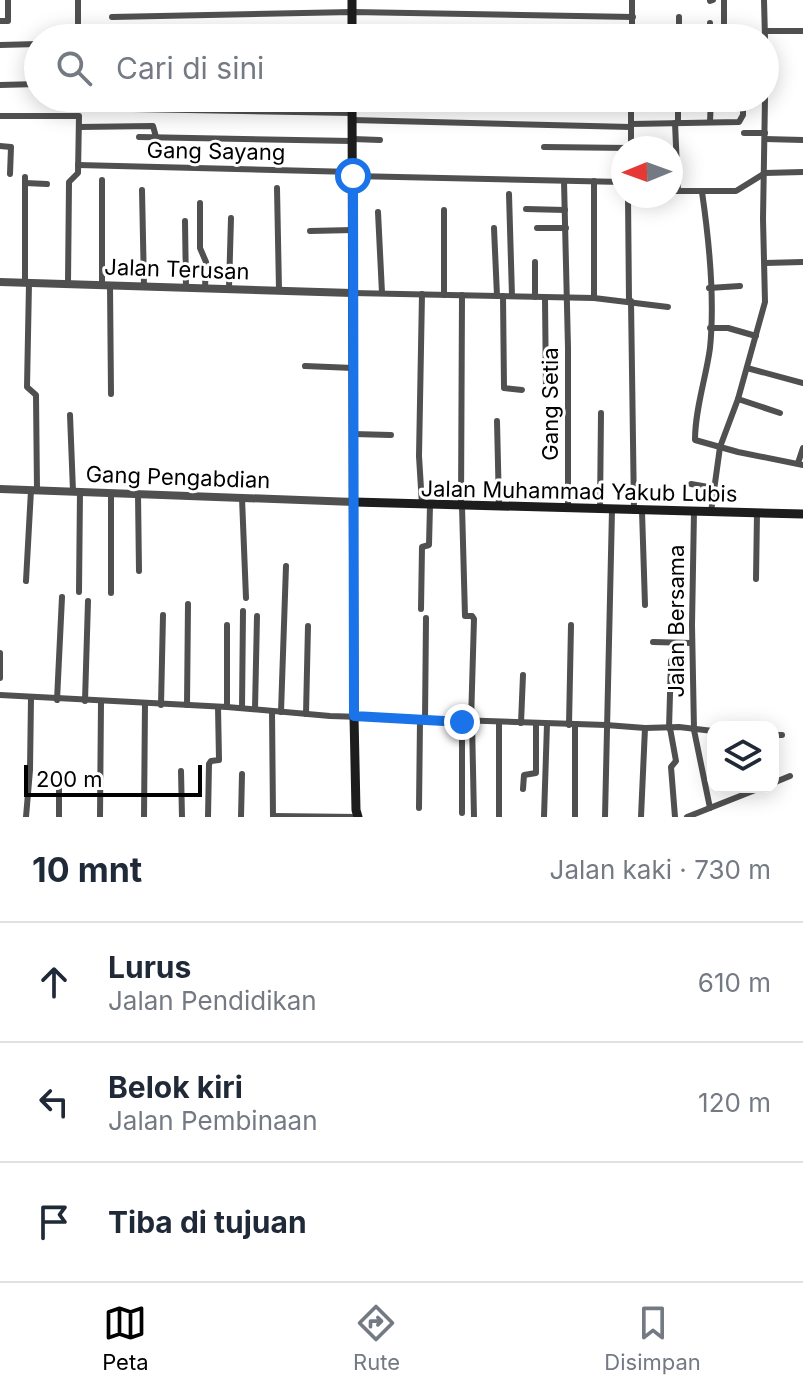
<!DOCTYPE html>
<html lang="id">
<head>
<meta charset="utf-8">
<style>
	:root { --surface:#fff; --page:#f6f6f7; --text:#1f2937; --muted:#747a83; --line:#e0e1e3; --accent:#000 }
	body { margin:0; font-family:Inter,sans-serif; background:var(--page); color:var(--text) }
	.controls { position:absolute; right:24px; bottom:24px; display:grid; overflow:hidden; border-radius:16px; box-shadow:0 4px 20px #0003 }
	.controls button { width:72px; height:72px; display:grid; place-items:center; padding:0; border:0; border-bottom:2px solid var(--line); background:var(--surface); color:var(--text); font:40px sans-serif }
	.compass { position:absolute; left:611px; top:136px; width:72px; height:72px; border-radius:50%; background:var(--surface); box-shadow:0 4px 20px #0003; rotate:269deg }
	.scale { position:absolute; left:24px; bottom:20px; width:178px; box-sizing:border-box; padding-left:8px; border:4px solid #000; border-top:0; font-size:22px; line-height:28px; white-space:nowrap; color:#000; -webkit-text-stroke:6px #fff; paint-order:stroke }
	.stop { position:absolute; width:24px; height:24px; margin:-18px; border:6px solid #1a73e8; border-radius:50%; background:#fff }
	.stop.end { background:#1a73e8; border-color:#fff; box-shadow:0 2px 8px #0008 }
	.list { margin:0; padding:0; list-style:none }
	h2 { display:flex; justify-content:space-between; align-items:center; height:104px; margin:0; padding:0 32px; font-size:34px }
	h2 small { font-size:26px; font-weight:400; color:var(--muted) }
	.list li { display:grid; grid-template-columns:52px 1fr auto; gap:24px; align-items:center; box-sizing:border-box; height:120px; padding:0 32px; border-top:2px solid var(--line) }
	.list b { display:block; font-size:30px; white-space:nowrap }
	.list p { margin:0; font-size:26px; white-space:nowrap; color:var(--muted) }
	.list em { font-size:26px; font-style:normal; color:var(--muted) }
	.icon { flex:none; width:44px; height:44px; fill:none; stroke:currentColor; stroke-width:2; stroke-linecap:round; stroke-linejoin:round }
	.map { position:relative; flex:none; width:803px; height:817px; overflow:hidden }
	.search { position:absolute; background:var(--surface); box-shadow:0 4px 20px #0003; left:24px; right:24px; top:24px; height:88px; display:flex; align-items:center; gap:20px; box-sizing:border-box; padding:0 28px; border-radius:44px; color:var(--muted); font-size:30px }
	.sheet { height:464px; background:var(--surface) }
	nav { display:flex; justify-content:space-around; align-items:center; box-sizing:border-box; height:112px; border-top:2px solid var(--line); background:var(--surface); font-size:22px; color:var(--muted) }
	nav a { display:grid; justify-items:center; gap:4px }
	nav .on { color:var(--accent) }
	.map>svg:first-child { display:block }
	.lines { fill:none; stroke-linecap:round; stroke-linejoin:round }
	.minor { stroke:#505050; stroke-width:6 }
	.tertiary { stroke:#505050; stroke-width:8 }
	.secondary { stroke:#1d1d1d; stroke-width:9 }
	.route { stroke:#1a73e8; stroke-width:10 }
	.labels { text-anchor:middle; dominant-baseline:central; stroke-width:6; stroke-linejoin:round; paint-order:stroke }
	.street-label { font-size:22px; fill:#000; stroke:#fff }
</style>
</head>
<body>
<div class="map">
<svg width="803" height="817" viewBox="0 0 803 817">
	<rect width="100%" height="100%" fill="#fff"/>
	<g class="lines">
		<g class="minor">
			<path d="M78 0V38"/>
			<path d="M724 0V38"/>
			<path d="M764 0 765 38"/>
			<path d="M710 1 713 0"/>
			<path d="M112 17 352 12 633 17"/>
			<path d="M0 21H8V0"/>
			<path d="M710 23V38"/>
			<path d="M765 31H803"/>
			<path d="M632 38V0"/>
			<path d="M679 38V17"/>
			<path d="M0 45 38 44"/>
			<path d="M0 85 38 84"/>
			<path d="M631 98V148"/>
			<path d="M678 98V123"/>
			<path d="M411 102 519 104"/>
			<path d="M78 108 352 113"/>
			<path d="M0 116H79L78 173 69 182 68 283"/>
			<path d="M352 120 631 127"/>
			<path d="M710 122 711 98"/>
			<path d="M675 123 678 191"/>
			<path d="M631 124 739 122 743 115V102"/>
			<path d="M79 127 153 126 156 137"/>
			<path d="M744 133H765"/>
			<path d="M139 137 352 141"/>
			<path d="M353 139 380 140"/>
			<path d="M765 139 803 140"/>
			<path d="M0 146 11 147 10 174"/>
			<path d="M544 147 630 148"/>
			<path d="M78 165 353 172"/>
			<path d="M353 176 623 182"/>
			<path d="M102 180V285"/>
			<path d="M564 181 568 348V509"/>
			<path d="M594 181V298"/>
			<path d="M25 183 47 184"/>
			<path d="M277 188 279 290"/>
			<path d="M142 190 144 286"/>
			<path d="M671 191H736L765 173 803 172"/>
			<path d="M702 192C709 240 715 299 710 348 706 378 695 409 695 440L738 452 803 465"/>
			<path d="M509 194 512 296"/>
			<path d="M628 196 629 301"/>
			<path d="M200 203V248L206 262 205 288"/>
			<path d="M526 209 565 210"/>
			<path d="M444 210V295"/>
			<path d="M378 212 382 293"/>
			<path d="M185 221 186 288"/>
			<path d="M494 228 497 296"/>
			<path d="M537 228H566"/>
			<path d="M310 231 353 230"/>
			<path d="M765 263 803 262"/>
			<path d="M25 283V177"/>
			<path d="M29 283 27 387 36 395 37 490"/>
			<path d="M110 285 111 394"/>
			<path d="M229 288 231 218"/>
			<path d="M709 288 740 286"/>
			<path d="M352 293 594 298 668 307"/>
			<path d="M503 296 504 388 522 390"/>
			<path d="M535 297V262"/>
			<path d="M545 298 546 392"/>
			<path d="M631 301 634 511"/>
			<path d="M710 328H728L756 336"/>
			<path d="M305 366 353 368"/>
			<path d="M747 368 803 383"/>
			<path d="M738 399 780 413"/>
			<path d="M70 415 73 491"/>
			<path d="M497 421 499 507"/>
			<path d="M353 434 391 435"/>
			<path d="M798 463 803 448"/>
			<path d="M691 484 714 488"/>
			<path d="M111 494V593"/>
			<path d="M138 494 139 571"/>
			<path d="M242 498 246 598"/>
			<path d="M422 505 419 456 422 294"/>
			<path d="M461 506 462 295"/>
			<path d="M462 506 465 616H472L474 619 471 722"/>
			<path d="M600 510 601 413"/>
			<path d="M642 511 645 605"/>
			<path d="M694 511 692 625 694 730 710 808"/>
			<path d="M711 512 720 447 738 399 765 302 763 219 765 98"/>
			<path d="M756 579 757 513"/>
			<path d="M26 581 31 490"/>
			<path d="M79 592 80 491"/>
			<path d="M421 609 422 547 429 545 430 505"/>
			<path d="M653 642 692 643"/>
			<path d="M0 653V678"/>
			<path d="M0 695 227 707 330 716 606 725 645 728 679 727 713 731"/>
			<path d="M57 700 62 597"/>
			<path d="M85 701 88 601"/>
			<path d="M161 705 163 615"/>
			<path d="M187 705 188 604"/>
			<path d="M227 707V625"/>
			<path d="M242 708 243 611"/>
			<path d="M255 709 257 616"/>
			<path d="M272 711 273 817"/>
			<path d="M281 712 286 566"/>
			<path d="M306 714 308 626"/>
			<path d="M425 720 426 618"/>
			<path d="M472 722 474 817"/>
			<path d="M499 722V817"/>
			<path d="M521 723 523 675"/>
			<path d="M569 725 571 625"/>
			<path d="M669 728 671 661"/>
			<path d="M670 728 676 761 671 767 675 817"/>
			<path d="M773 735H782"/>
			<path d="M181 771 182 817"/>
			<path d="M773 783 790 776"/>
			<path d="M523 789 524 775 536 773V723"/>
			<path d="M419 808 420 720"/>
			<path d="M462 813V722"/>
			<path d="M273 816 358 817"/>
			<path d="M26 817 30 770 31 698"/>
			<path d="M59 817V789"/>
			<path d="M100 817 101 702"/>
			<path d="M144 817 145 703"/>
			<path d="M208 817 209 764 211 761 219 760 218 707"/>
			<path d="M241 817 242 774"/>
			<path d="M544 817 547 724"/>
			<path d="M575 817V725"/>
			<path d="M605 817 612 510"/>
			<path d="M641 817 645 728"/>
			<path d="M687 817 763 787"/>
		</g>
		<g class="tertiary">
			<path d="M0 282 352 293"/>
			<path d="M0 489 354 502"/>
		</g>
		<g class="secondary">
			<path d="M352 0V38"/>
			<path d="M352 98 354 716 356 810 358 817"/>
			<path d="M354 502 803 514"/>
		</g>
	</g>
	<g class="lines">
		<path class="route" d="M353 176 354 716 462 722"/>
	</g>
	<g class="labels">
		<g class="street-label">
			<text transform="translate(216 151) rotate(1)">Gang Sayang</text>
			<text transform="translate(177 269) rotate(2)">Jalan Terusan</text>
			<text transform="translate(550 404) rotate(-90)">Gang Setia</text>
			<text transform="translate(178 477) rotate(2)">Gang Pengabdian</text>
			<text transform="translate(579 491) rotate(1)">Jalan Muhammad Yakub Lubis</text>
			<text transform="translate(676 621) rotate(-90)">Jalan Bersama</text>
		</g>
	</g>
</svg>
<div class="controls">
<button><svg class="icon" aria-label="layers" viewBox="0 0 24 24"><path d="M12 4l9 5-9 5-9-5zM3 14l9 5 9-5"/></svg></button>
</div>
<svg class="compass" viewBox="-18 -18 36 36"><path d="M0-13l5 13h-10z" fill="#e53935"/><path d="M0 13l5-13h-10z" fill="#747a83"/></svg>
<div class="scale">200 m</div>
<div class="stop" style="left:353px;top:176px"></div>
<div class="stop end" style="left:462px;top:722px"></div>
<div class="search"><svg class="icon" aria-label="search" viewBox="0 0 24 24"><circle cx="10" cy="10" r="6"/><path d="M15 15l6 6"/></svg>Cari di sini</div>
</div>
<section class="sheet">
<h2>10 mnt<small>Jalan kaki · 730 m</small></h2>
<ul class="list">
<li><svg class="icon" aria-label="ahead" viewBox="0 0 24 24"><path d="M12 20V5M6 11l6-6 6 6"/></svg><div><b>Lurus</b><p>Jalan Pendidikan</p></div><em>610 m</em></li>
<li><svg class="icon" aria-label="left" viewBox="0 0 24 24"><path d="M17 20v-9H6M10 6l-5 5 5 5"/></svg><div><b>Belok kiri</b><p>Jalan Pembinaan</p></div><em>120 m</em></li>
<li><svg class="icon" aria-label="arrive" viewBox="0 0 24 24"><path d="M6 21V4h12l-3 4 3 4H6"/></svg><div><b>Tiba di tujuan</b></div></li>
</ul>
</section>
<nav>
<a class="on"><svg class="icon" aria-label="map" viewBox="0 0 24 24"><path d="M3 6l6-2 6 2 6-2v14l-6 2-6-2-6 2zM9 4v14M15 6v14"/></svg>Peta</a>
<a><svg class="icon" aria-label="directions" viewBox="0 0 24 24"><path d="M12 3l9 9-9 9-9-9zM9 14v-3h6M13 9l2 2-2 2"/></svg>Rute</a>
<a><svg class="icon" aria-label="saved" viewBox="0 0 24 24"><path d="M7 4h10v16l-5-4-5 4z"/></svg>Disimpan</a>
</nav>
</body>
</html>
